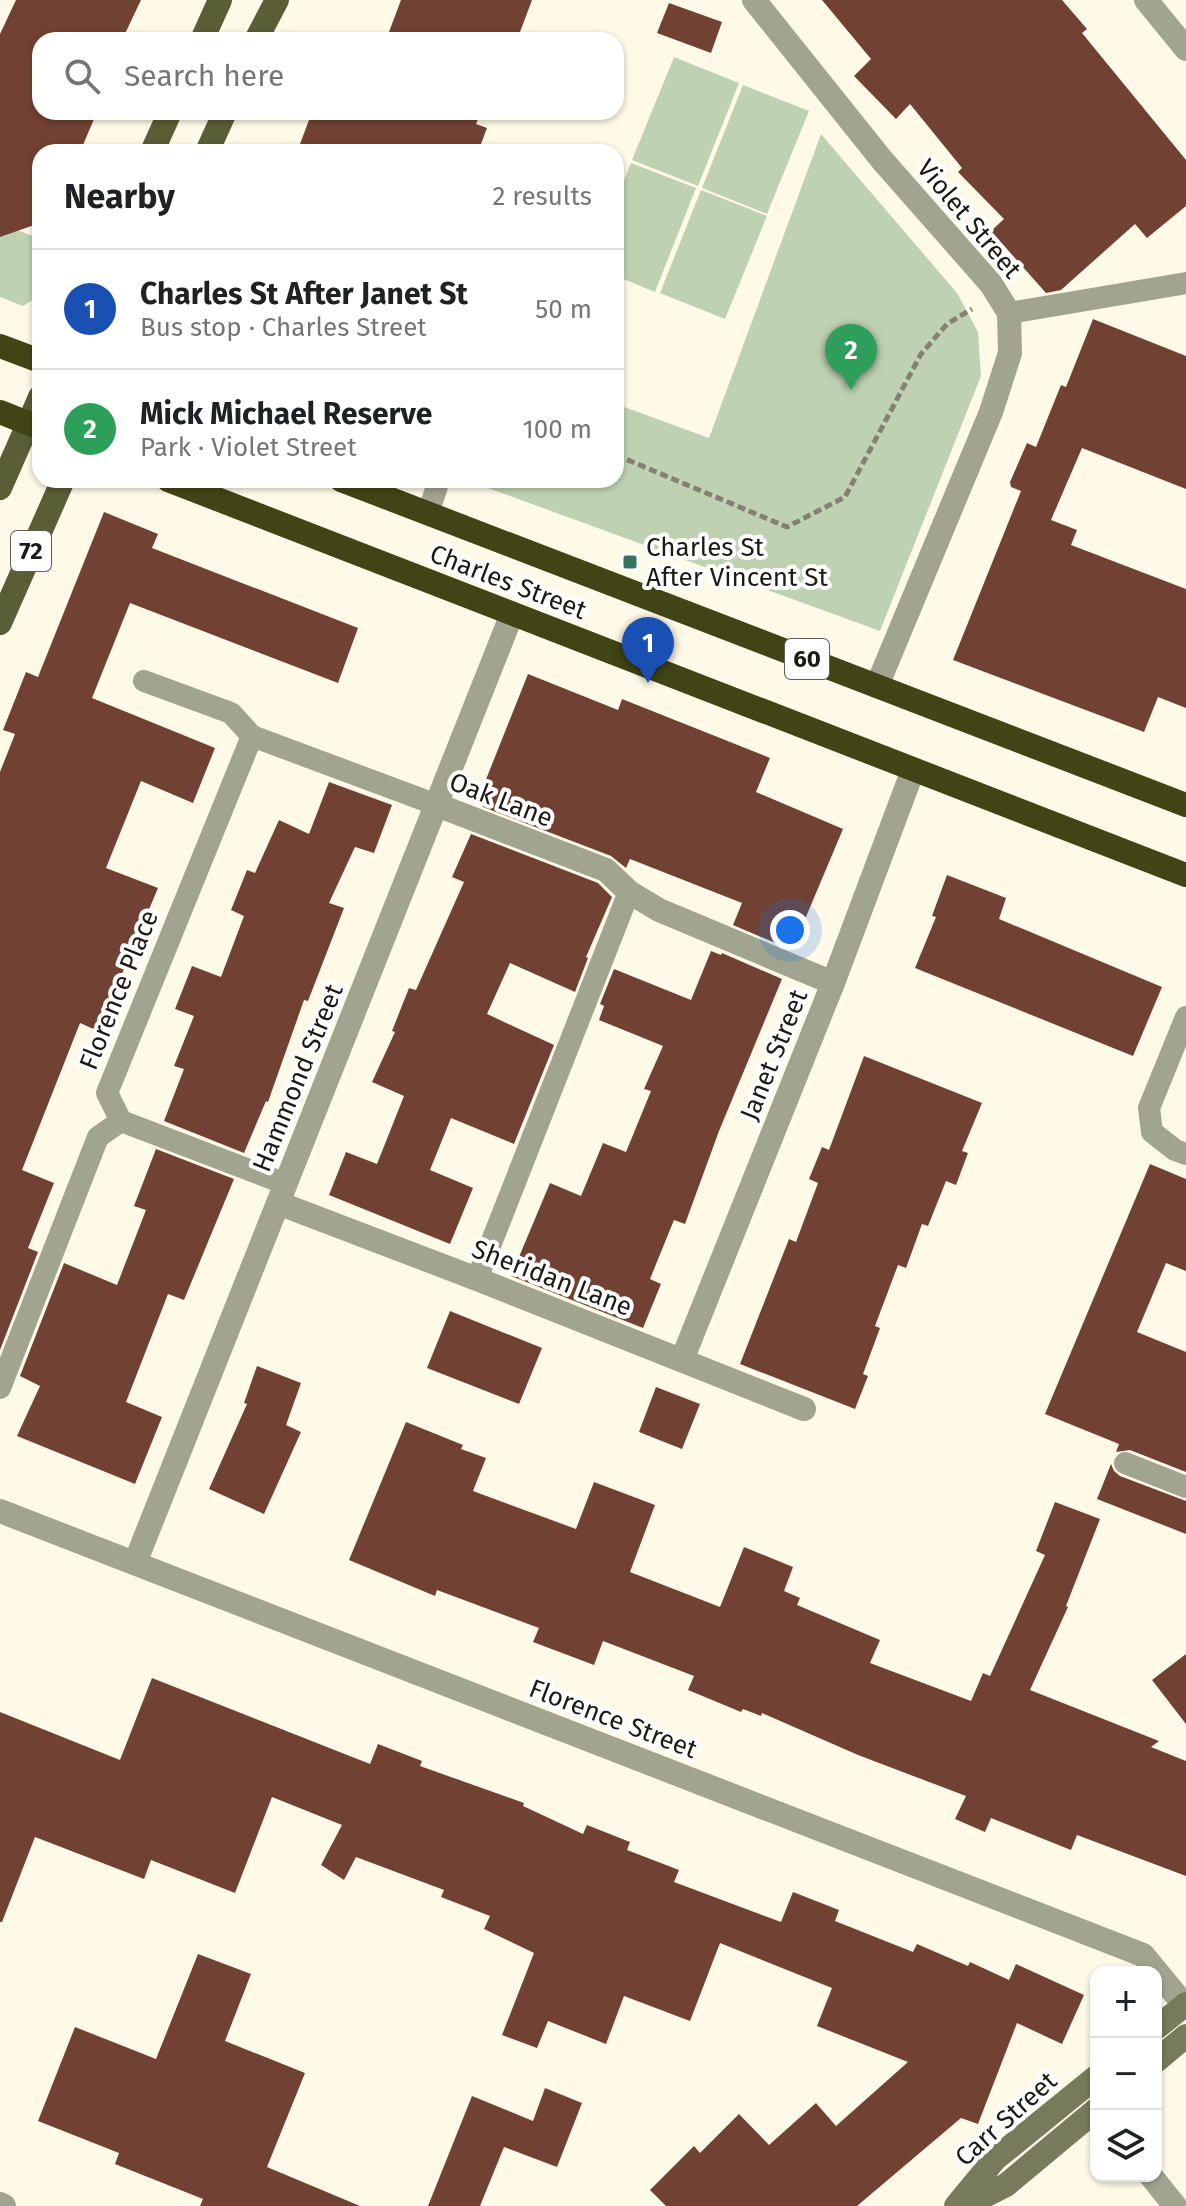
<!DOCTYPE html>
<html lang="en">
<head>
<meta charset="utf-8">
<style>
	:root { --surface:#fff; --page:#f6f6f6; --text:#202124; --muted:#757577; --line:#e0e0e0; --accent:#377460 }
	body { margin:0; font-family:"Fira Sans",sans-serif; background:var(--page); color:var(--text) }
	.controls { position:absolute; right:24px; bottom:24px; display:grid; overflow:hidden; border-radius:16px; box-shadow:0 2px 6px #0004 }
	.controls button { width:72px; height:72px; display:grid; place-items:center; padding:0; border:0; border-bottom:2px solid var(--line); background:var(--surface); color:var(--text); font:40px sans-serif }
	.you { position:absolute; left:790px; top:930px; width:28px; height:28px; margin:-20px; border:6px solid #fff; border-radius:50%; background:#1a73e8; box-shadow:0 0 0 12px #1a73e833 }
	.badge { display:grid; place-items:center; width:52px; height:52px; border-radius:50%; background:var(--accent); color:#fff; font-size:26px; font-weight:700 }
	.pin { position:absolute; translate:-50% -66px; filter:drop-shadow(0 2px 4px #0008) }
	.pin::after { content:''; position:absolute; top:42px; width:28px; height:24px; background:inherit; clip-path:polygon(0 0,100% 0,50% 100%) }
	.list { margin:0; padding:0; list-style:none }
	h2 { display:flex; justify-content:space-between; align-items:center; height:104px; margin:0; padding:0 32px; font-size:34px }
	h2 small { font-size:26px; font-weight:400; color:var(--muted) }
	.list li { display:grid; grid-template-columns:52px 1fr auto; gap:24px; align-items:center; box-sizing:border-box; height:120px; padding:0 32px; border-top:2px solid var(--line) }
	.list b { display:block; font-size:30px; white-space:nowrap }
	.list p { margin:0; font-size:26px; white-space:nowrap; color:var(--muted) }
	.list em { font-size:26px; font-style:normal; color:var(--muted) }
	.icon { flex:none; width:44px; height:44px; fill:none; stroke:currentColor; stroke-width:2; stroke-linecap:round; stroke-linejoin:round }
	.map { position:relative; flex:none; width:1186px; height:2206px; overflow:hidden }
	.search { position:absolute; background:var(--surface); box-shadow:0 2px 6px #0004; left:32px; top:32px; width:592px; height:88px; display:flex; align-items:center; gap:20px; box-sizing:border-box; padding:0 28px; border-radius:24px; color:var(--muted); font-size:30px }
	.panel { position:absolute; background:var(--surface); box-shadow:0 2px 6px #0004; left:32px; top:144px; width:592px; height:344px; border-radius:24px }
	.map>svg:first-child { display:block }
	.green { fill:#bed2b1 }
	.building { fill:#714233 }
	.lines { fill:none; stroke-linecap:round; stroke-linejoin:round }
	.path { stroke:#848074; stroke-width:5; stroke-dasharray:8 4; stroke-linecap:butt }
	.lane { stroke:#a1a48e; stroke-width:22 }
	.street { stroke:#a1a48e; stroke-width:24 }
	.secondary { stroke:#777b5b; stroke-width:24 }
	.primary { stroke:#5a5e36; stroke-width:24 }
	.highway { stroke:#414515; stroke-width:24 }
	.poi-dot { fill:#377460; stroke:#fff; stroke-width:3 }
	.labels { text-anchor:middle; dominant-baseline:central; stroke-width:8; stroke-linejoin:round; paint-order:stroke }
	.shield { fill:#fff; stroke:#605f59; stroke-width:2 }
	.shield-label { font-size:24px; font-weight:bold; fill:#1c1a12 }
	.street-label { font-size:26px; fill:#1c1a12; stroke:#fff }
	.poi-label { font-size:26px; fill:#1c1a12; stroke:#fff; text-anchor:start }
</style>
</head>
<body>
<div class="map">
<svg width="1186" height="2206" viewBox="0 0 1186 2206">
	<rect width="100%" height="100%" fill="#fff9e8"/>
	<g class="green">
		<path d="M674 57 739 83 698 186 632 160Z"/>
		<path d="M743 85 809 111 767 214 702 188Z"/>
		<path d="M821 134 957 293 978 332 981 376 880 631 466 480H616V404L709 438Z"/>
		<path d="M631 163 696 188 655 292 616 276V200Z"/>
		<path d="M701 190 767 216 725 319 660 293Z"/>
		<path d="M0 223 40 239V295L23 306 0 297Z"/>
	</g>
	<g class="building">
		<path d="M16 0H141L122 40H40V112H97L80 152H40V223L0 237V34Z"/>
		<path d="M401 0H532L517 40H386Z"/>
		<path d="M822 0H1062L1087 29 1082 33 1186 160V206L1147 238 1135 224 1061 290 1046 293 991 231 1004 219 958 172 962 168 910 104 896 119 854 76 871 59Z"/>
		<path d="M669 3 722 22 711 53 657 33Z"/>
		<path d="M312 112H481L476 124 487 128 478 152H297Z"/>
		<path d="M1093 319 1186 356V489L1082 448 1051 520 1077 530 1071 545 1186 589V708L1158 697 1144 732 953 660 1021 491 1011 487 1010 482 1027 443 1036 447 1061 385 1066 387Z"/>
		<path d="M104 512 158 534 152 548 358 628 338 683 130 603 92 698 215 748 193 803 141 781 106 868 158 888 98 1031 80 1023 22 1170 54 1183 28 1248 38 1252 0 1350V772L15 734 3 730 26 672 38 677Z"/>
		<path d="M528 674 618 710 622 699 770 758 756 792 843 829 792 950 733 925 742 903 630 859 626 868 611 856 483 807 486 800 479 797Z"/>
		<path d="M329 782 392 805 374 853 355 847 329 903 344 908 308 1001 304 1000 268 1102 266 1101 244 1153 164 1121 184 1069 174 1066 194 1016 175 1009 192 966 221 977 244 916 231 910 247 870 255 873 279 820 309 834Z"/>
		<path d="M471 834 598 883 612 897 586 957 588 958 575 992 510 963 487 1014 554 1045 514 1144 451 1118 430 1170 473 1188 450 1244 329 1195 346 1152 377 1164 404 1096 372 1082 395 1032 392 1031 409 988 416 990 464 882 452 877Z"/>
		<path d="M947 875 1006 898 999 919 1162 987 1133 1056 915 968 936 917 932 916Z"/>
		<path d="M711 951 721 955 722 953 782 979 719 1131 685 1224 674 1220 650 1279 661 1284 643 1328 511 1276 550 1183 581 1196 603 1143 626 1152 651 1091 644 1089 663 1046 599 1020 604 1006 600 1004 614 969 691 1000Z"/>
		<path d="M864 1056 982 1103 962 1151 968 1153 956 1185 946 1181 928 1226 922 1224 906 1268 898 1265 875 1326 880 1328 863 1374 868 1376 855 1409 740 1364 789 1239 796 1242 818 1183 809 1179 822 1147 829 1150Z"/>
		<path d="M156 1149 234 1179 184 1300 168 1294 126 1402 162 1417 135 1484 17 1436 40 1386 20 1376 64 1263 117 1285 146 1210 134 1206Z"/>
		<path d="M1150 1164 1186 1179V1271L1166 1263 1137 1332 1186 1352V1472L1130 1450 1116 1452 1119 1444 1045 1414Z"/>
		<path d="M450 1311 542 1348 519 1404 427 1368Z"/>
		<path d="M257 1366 301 1383 286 1425 301 1432 264 1514 209 1489 247 1404 244 1403Z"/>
		<path d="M656 1387 700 1404 682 1449 639 1432Z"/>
		<path d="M406 1422 463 1445 461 1449 486 1458 473 1491 576 1529 594 1482 655 1505 630 1572 720 1607 744 1547 793 1567 784 1591 800 1598 797 1605 880 1640 870 1663 971 1701 983 1673 990 1676 1045 1555 1036 1551 1055 1502 1100 1519 1066 1606 1068 1607 1030 1690 1159 1741 1151 1747 1186 1761V1876L1077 1835 1071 1850 991 1818 985 1832 955 1819 966 1796 858 1755 762 1713 761 1716 743 1709 741 1712 688 1690 694 1676 603 1641 594 1665 533 1642 539 1628 437 1590 435 1596 349 1560Z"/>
		<path d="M1111 1464 1114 1471 1120 1476 1186 1501V1534L1097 1499Z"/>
		<path d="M1186 1654V1724L1152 1680Z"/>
		<path d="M152 1678 370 1764 378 1744 422 1761 420 1766 524 1803 523 1806 583 1834 587 1825 630 1842 627 1850 679 1870 674 1882 781 1922 793 1892 839 1910 835 1921 913 1952 917 1944 968 1966 970 1962 1009 1980 1016 1964 1084 1995 1062 2044 1017 2023 978 2124 961 2118 857 2206H666L650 2190 694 2146 700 2153 739 2114 769 2145 816 2103 836 2126 908 2062 817 2026 832 1988 720 1943 690 2021 624 1996 606 2044 548 2021 537 2048 502 2035 534 1953 484 1929 490 1916 441 1897 444 1890 356 1857 344 1880 321 1865 342 1825 272 1797 235 1893 151 1860 144 1879 35 1837 2 1922H0V1712L120 1760Z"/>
		<path d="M198 1954 251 1974 225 2041 305 2073 267 2167 360 2206H200L203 2199 115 2164 119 2153 38 2121 75 2027 156 2059Z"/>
		<path d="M545 2088 582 2103 557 2167 504 2147 480 2206H428L472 2096 533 2121Z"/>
	</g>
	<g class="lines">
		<path class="path" d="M616 455 787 527 845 497 921 354 947 324 972 309"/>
		<g class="lane">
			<path d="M1009 313 1186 283"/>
			<path d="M428 514 439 480"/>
			<path d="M144 681 231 713 252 736 437 805"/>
			<path d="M1186 1017 1149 1108 1152 1132 1175 1150 1186 1154"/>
			<path d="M121 1121 107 1093 252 736"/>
			<path d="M121 1121 286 1184"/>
			<path d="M477 1279 629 892"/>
			<path d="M0 1388 98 1137 121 1121"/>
			<path d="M1125 1463 1186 1487"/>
		</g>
		<g class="street">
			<path d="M754 0 882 160 991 284 1009 313 1010 353 991 412 877 686"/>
			<path d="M1146 0 1186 49"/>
			<path d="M437 805 606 870 629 892 659 910 833 983"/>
			<path d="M278 1203 477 1279 804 1409"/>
			<path d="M682 1360 833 983 913 770"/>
			<path d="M0 1511 1143 1955 1186 2007"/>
			<path d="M135 1563 512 614"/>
			<path d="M1151 2176 1175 2206"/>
			<path d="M0 2204 4 2206"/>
		</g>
		<g class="secondary">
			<path d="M1156 2028 1186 2004"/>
			<path d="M1156 2061 1186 2036"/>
			<path d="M956 2206 995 2159 1096 2077"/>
			<path d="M965 2206 1006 2185 1096 2110"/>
		</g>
		<g class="primary">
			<path d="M202 40 220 0"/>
			<path d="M256 40 277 0"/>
			<path d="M152 152 170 112"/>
			<path d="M207 152 225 112"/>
			<path d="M0 488 40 397"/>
			<path d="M0 623 63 480"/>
		</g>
		<g class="highway">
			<path d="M0 346 40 361"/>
			<path d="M0 412 40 428"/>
			<path d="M168 480 1186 875"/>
			<path d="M341 480 1186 805"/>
		</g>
	</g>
	<rect class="poi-dot" x="622" y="554" width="16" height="16" rx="4"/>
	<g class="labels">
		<g class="shield">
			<rect x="11" y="531" width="40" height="40" rx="6"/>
			<rect x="785" y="639" width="44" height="40" rx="6"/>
		</g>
		<g class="shield-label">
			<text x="31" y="551">72</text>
			<text x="807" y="659">60</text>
		</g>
		<g class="street-label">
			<text transform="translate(969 219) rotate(50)">Violet Street</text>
			<text transform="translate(508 582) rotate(21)">Charles Street</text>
			<text transform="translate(501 800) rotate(21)">Oak Lane</text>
			<text transform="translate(119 990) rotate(-68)">Florence Place</text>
			<text transform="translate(774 1055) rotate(-68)">Janet Street</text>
			<text transform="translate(298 1078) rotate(-68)">Hammond Street</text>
			<text transform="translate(552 1278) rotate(21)">Sheridan Lane</text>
			<text transform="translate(613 1719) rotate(21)">Florence Street</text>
			<text transform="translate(1006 2119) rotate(-42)">Carr Street</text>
		</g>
		<g class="poi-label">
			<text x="646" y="547">Charles St<tspan x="646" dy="30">After Vincent St</tspan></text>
		</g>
	</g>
</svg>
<div class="controls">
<button>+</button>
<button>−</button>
<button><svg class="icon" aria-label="layers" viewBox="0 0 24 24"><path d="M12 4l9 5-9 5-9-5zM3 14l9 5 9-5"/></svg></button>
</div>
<div class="you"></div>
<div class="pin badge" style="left:648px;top:683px;background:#1a4fb4">1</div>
<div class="pin badge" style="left:851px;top:390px;background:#2e9e5b">2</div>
<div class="search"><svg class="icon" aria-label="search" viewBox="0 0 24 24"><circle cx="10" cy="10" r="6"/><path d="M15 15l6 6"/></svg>Search here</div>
<section class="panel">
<h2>Nearby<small>2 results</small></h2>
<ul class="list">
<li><span class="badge" style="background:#1a4fb4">1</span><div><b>Charles St After Janet St</b><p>Bus stop · Charles Street</p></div><em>50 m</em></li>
<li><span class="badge" style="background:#2e9e5b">2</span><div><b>Mick Michael Reserve</b><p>Park · Violet Street</p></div><em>100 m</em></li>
</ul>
</section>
</div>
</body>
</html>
